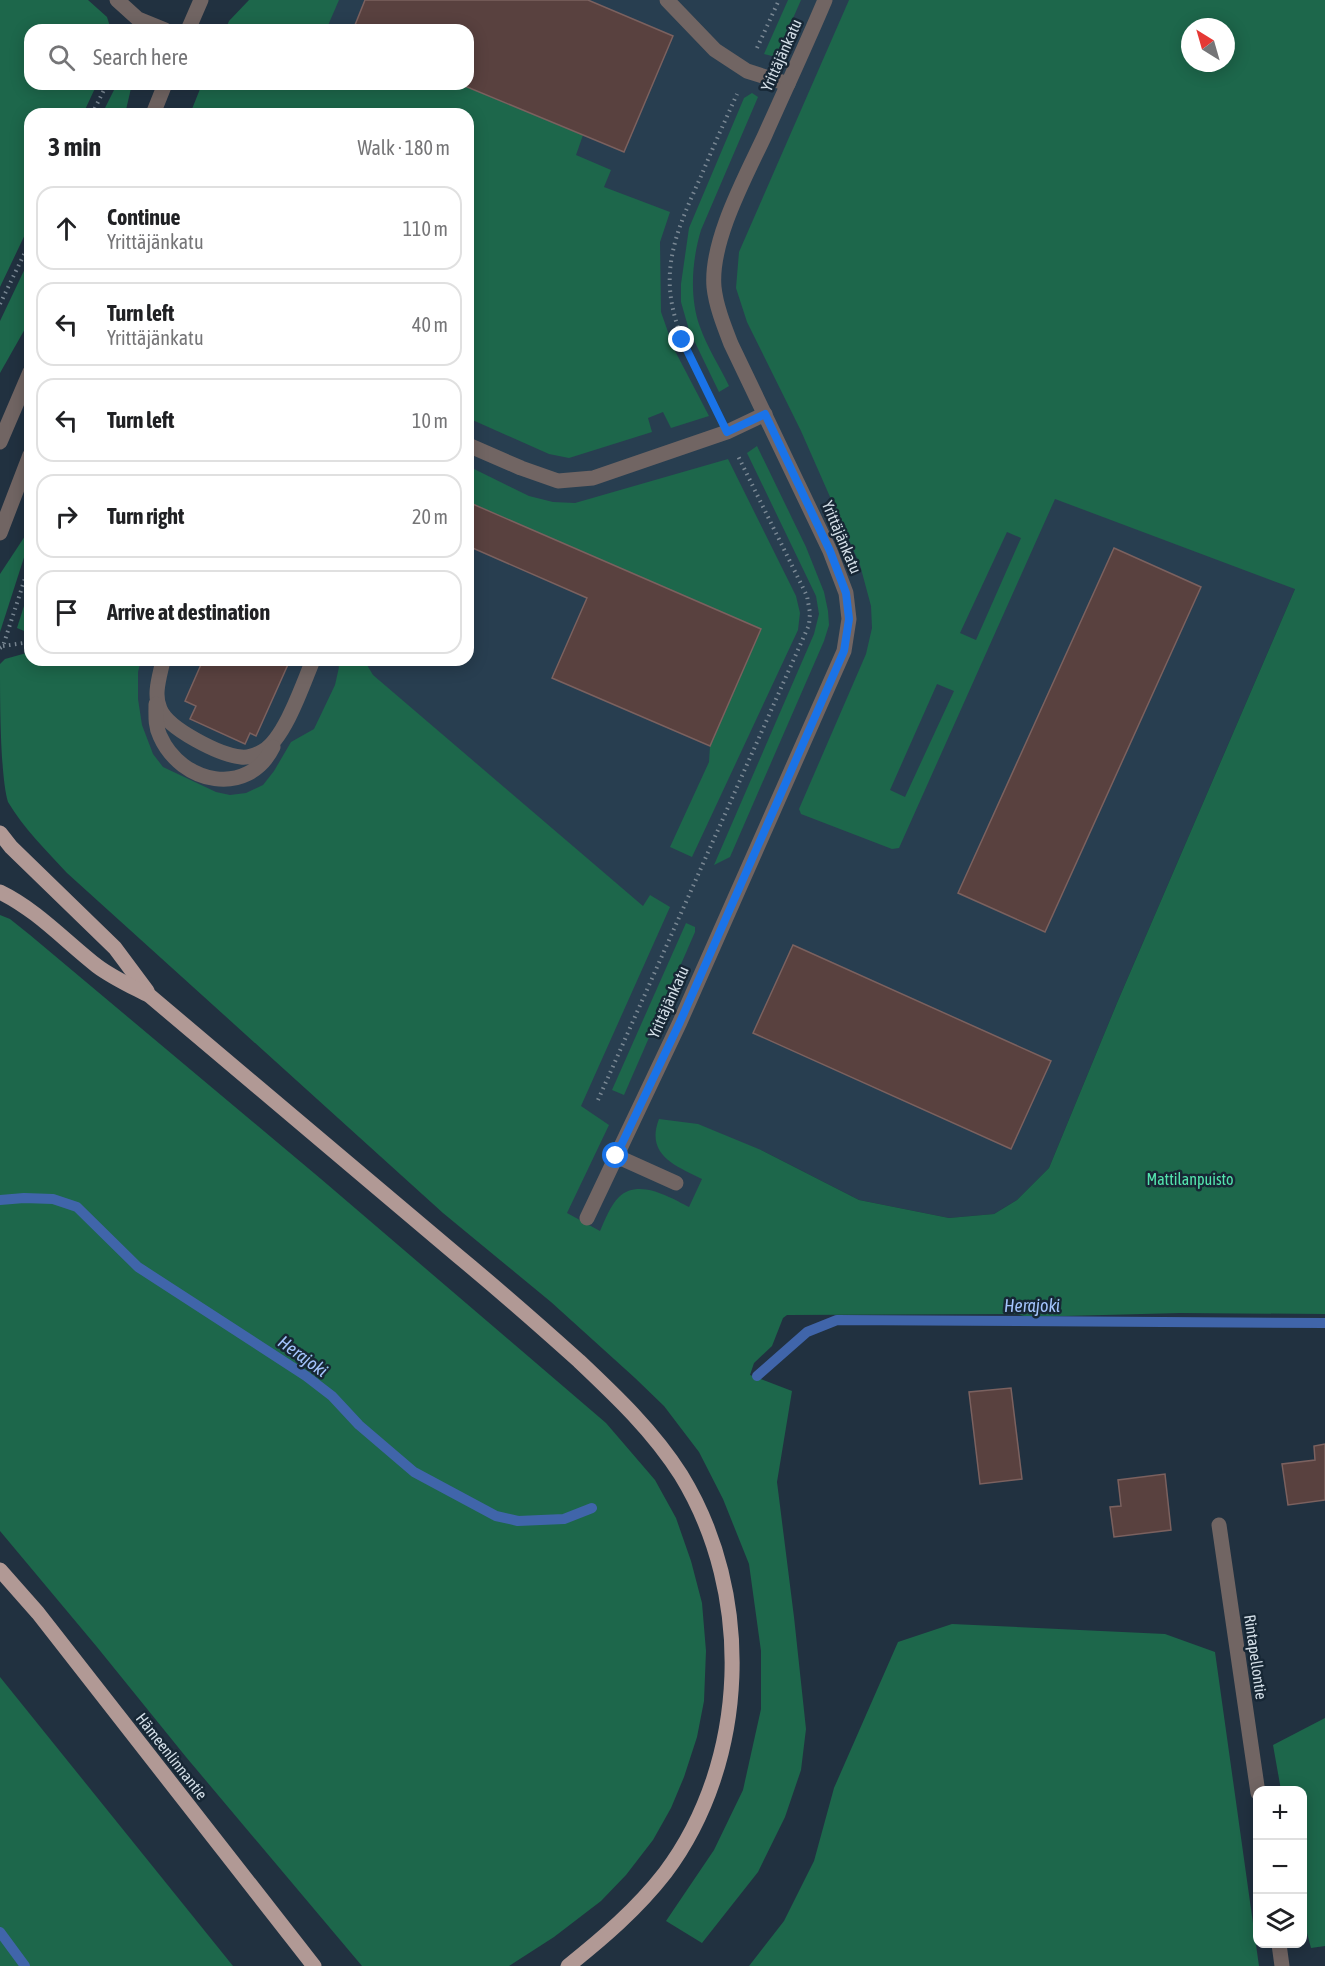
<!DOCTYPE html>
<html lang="en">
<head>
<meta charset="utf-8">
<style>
	:root { --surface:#fff; --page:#f6f6f6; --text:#202124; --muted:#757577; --line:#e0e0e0 }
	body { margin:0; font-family:"Asap Condensed",sans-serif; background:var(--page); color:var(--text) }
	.controls { position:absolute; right:18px; bottom:18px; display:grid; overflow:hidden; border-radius:12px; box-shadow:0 3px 15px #0003 }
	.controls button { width:54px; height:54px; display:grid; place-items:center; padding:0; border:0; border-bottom:2px solid var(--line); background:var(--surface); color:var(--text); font:30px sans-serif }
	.compass { position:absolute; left:1181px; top:18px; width:54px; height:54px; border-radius:50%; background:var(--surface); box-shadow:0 3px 15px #0003; rotate:323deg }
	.stop { position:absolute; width:18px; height:18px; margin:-14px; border:4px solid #1a73e8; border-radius:50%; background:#fff }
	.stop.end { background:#1a73e8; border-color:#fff; box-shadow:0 2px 6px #0008 }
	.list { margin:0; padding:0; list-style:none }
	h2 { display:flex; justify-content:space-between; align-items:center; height:78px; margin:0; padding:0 24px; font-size:26px }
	h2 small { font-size:20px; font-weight:400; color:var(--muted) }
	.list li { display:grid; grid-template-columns:39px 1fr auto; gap:18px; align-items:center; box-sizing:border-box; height:84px; margin:0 12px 12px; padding:0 12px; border:2px solid var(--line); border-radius:18px }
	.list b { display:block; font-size:22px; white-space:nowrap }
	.list p { margin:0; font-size:20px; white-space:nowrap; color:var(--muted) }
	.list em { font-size:20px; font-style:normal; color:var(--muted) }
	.icon { flex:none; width:33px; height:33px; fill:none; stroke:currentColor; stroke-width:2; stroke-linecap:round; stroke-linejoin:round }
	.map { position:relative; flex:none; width:1325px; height:1966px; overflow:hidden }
	.search { position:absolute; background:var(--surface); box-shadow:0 3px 15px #0003; left:24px; top:24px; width:450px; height:66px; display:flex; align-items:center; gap:15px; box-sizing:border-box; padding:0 21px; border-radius:18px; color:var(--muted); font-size:22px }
	.panel { position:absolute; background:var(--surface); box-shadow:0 3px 15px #0003; left:24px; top:108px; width:450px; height:558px; border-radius:18px }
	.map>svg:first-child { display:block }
	.built { fill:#283e50; fill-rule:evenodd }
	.green { fill:#1d674b; fill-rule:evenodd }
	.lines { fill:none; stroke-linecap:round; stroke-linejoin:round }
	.stream { stroke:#4065aa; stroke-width:10 }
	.building { fill:#59413f; stroke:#7b615f; stroke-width:1.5 }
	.path { stroke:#7a8894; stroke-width:4; stroke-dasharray:1.5 4.5; stroke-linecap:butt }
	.minor { stroke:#716563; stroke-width:15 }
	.major { stroke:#b19995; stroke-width:15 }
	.route { stroke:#1a73e8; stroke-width:8 }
	.labels { text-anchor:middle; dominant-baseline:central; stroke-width:5; stroke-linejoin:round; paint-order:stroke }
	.street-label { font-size:16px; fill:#d3dee7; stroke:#172735 }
	.park-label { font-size:16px; fill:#54e5ae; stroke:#172735 }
	.water-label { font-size:18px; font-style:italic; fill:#a4c4fd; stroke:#172735 }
</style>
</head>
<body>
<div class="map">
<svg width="1325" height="1966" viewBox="0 0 1325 1966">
	<rect width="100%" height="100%" fill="#213140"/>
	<path class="built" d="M271 0H1325L1295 589 1117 1003 1049 1168 1017 1200 994 1214 949 1218 859 1200 761 1150 602 1309 30 660H468V30H258ZM1190 27H1226V63H1190Z"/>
	<g class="green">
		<path d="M0 0H88L107 17 111 30H30V84H97L83 114H30V224L0 287Z"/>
		<path d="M249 0H339L326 30H225L229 21Z"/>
		<path d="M788 0H801L776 57 764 54Z"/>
		<path d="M849 0H1325V1314L1180 1313 1028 1317 1016 1314 787 1315 783 1318 772 1346 754 1363 750 1375 792 1391 777 1482 794 1617 806 1729 801 1770 785 1817 758 1872 702 1943 666 1921 714 1850 743 1790 761 1709V1651L749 1564 723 1499 699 1452 664 1406 635 1378 551 1302 443 1213 67 873C46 850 24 829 8 802 0 776 0 696 0 664L5 659 30 652V660H141L138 672V699L142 725 153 754 163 767 216 792 230 795 246 793 263 785 274 771 291 742 314 729 335 685 339 667 334 660H364L373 675 643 906 650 895 670 907 581 1106 609 1125 567 1213 600 1231C605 1220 610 1206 619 1197 638 1178 670 1197 689 1207L702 1179C676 1166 645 1155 659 1119L698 1124 761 1150 859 1200 949 1218 994 1214 1017 1200 1049 1168 1117 1003 1295 589 1055 499 899 848 892 849 801 814 799 809 866 654 872 628 871 606 860 565 801 431 747 322 736 288 739 252ZM1190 27H1226V63H1190ZM1007 532 1021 538 976 640 960 633ZM937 684 954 691 905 797 890 790Z"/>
		<path d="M117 84H132L125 114H102Z"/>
		<path d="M202 84H460L583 135 576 155 611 170 604 187 670 212 660 242 661 312 674 349 709 416 671 428 663 412 648 418 652 432 569 458 549 454 468 418V114H190Z"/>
		<path d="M752 93 758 97 701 230C692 260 689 297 700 327 707 347 720 367 729 386L719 392 689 330 681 302V284L689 228 744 98Z"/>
		<path d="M30 258V320L0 373V321Z"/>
		<path d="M757 446 806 547 824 592 828 611 829 625 824 641 730 857 714 865 814 634 819 614 816 596 747 453Z"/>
		<path d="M728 459 796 596 800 613 798 630 692 857 670 847 709 762 710 746 761 629 468 502V466L529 496 553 502 575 503Z"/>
		<path d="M29 530 28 545 0 632V574Z"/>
		<path d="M30 587V633H29L17 628Z"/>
		<path d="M0 915 10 919 30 935 321 1179 606 1423 655 1480 676 1518 691 1561 702 1603 706 1651 704 1701 697 1737 684 1777 671 1808 653 1840 626 1875 601 1901 554 1937 509 1966H362L186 1757 97 1647 0 1531Z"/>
		<path d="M686 923 695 927V932L624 1095 612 1090Z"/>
		<path d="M952 1624 1165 1634 1215 1652 1259 1966H749L784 1921 814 1861 834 1788 898 1642Z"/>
		<path d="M0 1677 233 1966H0Z"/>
		<path d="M1325 1718V1946L1311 1948 1303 1918 1302 1790H1281L1273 1745Z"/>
	</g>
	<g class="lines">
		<g class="stream">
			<path d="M0 1200 24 1198 53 1199 77 1207 138 1267 306 1376 332 1396 359 1425 414 1472 496 1516 518 1521 564 1519 592 1508"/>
			<path d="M757 1376 807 1332 837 1320 1325 1323"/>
			<path d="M0 1932 25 1966"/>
		</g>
	</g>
	<g class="building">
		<path d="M365 0H588L673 36 624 152 460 84H468V30H353Z"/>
		<path d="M468 502 761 629 710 746 552 678 587 598 468 546Z"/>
		<path d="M1114 548 1201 587 1045 932 958 893Z"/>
		<path d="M203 660H290L256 736 250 733 245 744 190 719 196 706 185 701Z"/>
		<path d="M793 945 1051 1061 1011 1149 753 1033Z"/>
		<path d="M1011 1388 1022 1479 980 1484 969 1392Z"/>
		<path d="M1325 1444V1500L1288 1505 1282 1464 1315 1460 1314 1446Z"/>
		<path d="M1165 1474 1171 1530 1114 1537 1110 1507 1121 1506 1118 1480Z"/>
	</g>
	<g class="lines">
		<g class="path">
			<path d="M757 48 779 0"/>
			<path d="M92 114 107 84"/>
			<path d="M0 304 30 242"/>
			<path d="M715 409C697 372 673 331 670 289 667 248 686 210 702 174 713 147 725 121 737 94"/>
			<path d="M3 646 30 642"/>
			<path d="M0 648 3 646 30 563"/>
			<path d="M598 1100 809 625 810 613 807 596 737 454"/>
		</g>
		<g class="minor">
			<path d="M117 0 138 19 165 30"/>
			<path d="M667 0 715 50 747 71 788 84"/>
			<path d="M188 30 201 0"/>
			<path d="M153 114 165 84"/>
			<path d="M0 442 30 372"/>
			<path d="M468 445 521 468 558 481 593 478 727 432 765 414"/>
			<path d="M0 533 30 455"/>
			<path d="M163 660C160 676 153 694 160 709 168 729 220 755 241 757 249 758 256 755 263 751 285 738 303 684 313 660"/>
			<path d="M156 704C156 715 155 726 160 736 181 784 248 798 273 747"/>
			<path d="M616 1156 676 1183"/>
			<path d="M587 1218 680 1022 844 651 849 619 846 593 830 551 731 344C724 326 716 306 714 287 710 241 746 176 765 135 785 90 806 45 825 0"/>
			<path d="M1219 1525 1258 1793"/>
			<path d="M1279 1944 1282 1966"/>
		</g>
		<g class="major">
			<path d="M0 833 11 847 115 948 147 991"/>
			<path d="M0 892C37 910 65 941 97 966 113 978 133 987 150 996 253 1083 356 1169 458 1256 499 1290 539 1325 579 1361 616 1396 653 1431 681 1475 754 1594 749 1761 665 1873 637 1909 603 1938 568 1966"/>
			<path d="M0 1570 38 1613 314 1966"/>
		</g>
	</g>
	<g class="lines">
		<path class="route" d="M616 1156 680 1022 844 651 849 619 846 593 830 551 765 414 727 432 682 340"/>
	</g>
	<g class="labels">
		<g class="street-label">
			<text transform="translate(781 55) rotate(-66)">Yrittäjänkatu</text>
			<text transform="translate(842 537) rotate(67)">Yrittäjänkatu</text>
			<text transform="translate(668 1002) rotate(-66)">Yrittäjänkatu</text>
			<text transform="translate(1256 1657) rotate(82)">Rintapellontie</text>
			<text transform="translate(172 1756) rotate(52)">Hämeenlinnantie</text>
		</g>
		<g class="park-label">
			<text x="1190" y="1179">Mattilanpuisto</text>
		</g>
		<g class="water-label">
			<text x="1032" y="1305">Herajoki</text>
			<text transform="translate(303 1356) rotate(36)">Herajoki</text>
		</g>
	</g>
</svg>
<div class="controls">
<button>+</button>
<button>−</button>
<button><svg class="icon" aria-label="layers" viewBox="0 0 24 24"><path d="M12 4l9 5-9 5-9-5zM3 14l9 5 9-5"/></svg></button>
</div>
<svg class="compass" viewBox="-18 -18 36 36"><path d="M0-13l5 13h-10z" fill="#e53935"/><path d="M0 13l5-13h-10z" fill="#757577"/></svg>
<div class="stop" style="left:616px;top:1156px"></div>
<div class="stop end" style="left:682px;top:340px"></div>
<div class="search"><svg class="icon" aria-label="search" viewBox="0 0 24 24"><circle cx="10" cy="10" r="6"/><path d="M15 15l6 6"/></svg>Search here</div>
<section class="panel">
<h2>3 min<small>Walk · 180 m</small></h2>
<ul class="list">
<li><svg class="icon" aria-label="ahead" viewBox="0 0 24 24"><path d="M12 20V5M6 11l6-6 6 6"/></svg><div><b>Continue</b><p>Yrittäjänkatu</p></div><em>110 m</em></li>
<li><svg class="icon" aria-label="left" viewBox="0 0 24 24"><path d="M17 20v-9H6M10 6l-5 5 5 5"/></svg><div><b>Turn left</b><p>Yrittäjänkatu</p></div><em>40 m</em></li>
<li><svg class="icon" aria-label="left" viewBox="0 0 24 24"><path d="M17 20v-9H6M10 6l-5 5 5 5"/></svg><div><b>Turn left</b></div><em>10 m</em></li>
<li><svg class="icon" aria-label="right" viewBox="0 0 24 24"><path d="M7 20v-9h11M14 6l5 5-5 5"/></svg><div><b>Turn right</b></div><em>20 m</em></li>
<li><svg class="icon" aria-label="arrive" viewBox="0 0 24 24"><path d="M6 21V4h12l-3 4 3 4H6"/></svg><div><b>Arrive at destination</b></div></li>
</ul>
</section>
</div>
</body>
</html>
